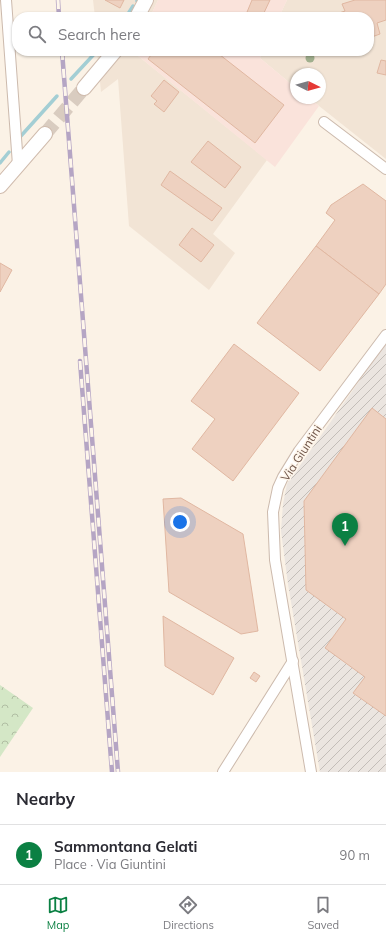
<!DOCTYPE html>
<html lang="en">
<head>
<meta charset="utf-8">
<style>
	:root { --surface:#fff; --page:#f7f7f7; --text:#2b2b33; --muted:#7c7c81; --line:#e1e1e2; --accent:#0b8043 }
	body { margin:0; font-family:Mulish,sans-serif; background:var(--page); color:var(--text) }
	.compass { position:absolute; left:290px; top:68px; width:36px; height:36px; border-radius:50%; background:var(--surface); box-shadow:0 1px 3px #0004; rotate:95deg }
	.you { position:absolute; left:180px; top:522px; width:14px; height:14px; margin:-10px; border:3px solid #fff; border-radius:50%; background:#1a73e8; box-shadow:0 0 0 6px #1a73e833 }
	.badge { display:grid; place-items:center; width:26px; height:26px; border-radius:50%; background:var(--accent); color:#fff; font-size:13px; font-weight:700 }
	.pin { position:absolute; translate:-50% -33px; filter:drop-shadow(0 1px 2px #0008) }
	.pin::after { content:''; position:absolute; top:21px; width:14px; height:12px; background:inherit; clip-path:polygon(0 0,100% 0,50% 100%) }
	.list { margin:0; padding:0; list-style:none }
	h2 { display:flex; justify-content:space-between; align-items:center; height:52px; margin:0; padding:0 16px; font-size:17px }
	h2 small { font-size:13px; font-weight:400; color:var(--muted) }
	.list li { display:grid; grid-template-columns:26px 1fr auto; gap:12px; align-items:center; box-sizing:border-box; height:60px; padding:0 16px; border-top:1px solid var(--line) }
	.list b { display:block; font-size:15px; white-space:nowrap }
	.list p { margin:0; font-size:13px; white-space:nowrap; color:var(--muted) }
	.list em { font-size:13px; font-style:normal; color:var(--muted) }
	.icon { flex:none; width:22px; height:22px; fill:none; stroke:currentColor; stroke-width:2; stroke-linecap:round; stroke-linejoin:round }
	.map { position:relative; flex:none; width:386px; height:772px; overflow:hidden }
	.search { position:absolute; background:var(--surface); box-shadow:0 1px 3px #0004; left:12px; right:12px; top:12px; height:44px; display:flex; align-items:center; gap:10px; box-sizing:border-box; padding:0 14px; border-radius:16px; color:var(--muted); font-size:15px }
	.sheet { height:112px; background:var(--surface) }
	nav { display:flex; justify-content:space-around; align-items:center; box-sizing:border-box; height:56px; border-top:1px solid var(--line); background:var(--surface); font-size:11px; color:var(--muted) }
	nav a { display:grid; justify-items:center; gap:2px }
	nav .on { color:var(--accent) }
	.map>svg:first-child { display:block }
	.residential { fill:#f2e4d5 }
	.commercial { fill:#fae3db }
	.industrial { fill:url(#industrial-furrows) }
	.park { fill:url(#park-crowns) }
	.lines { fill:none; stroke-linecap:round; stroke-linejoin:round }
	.stream { stroke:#a3ced4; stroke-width:3.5 }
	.building { fill:#eed1c0; stroke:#e0b7a1 }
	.secondary-tunnel { stroke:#d9ccc0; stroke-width:14; stroke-dasharray:14 7; stroke-linecap:butt }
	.street-casing { stroke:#ccbaad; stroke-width:12 }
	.secondary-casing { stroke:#d0bcae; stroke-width:16 }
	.street { stroke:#fff; stroke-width:10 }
	.secondary { stroke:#fff; stroke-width:14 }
	.rail-casing { stroke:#b5a5c4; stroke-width:4.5 }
	.rail { stroke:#fef6ec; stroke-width:3; stroke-dasharray:9; stroke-linecap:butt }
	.tree { fill:#a0af8d }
	.labels { text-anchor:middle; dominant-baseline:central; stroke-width:3; stroke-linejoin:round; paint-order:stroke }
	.street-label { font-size:12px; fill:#72594d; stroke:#fef6ec }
</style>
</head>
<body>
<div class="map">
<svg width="386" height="772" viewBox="0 0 386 772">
	<defs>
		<pattern id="industrial-furrows" width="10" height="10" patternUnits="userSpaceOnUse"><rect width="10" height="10" fill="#ebe5e0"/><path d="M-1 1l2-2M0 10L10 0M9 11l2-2" fill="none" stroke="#c3bdb8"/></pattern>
		<pattern id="park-crowns" width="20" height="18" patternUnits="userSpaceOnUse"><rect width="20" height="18" fill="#d4e7c6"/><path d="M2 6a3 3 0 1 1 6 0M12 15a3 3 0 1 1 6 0" fill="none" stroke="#b0bea3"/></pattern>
	</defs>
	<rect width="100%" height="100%" fill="#fbf2e6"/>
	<g class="residential">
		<path d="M93 0H158L150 17H95Z"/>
		<path d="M287 0H386V159L309 98H320V74H296V88L260 58 263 51H369V17H279Z"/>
		<path d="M97 51H132L267 160 213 234 235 253 209 290 129 226 118 79 101 92Z"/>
	</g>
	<g class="commercial">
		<path d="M158 0H287L279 17H150Z"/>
		<path d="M132 51H263L260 58 296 88V98H309L319 106 275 167Z"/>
	</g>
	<path class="industrial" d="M386 343V772H320L288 584 281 531 283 504 287 484Z"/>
	<path class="park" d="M0 685 33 708 0 757Z"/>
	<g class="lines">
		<g class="stream">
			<path d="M137 1 138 0"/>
			<path d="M126 17 133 6"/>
			<path d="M71 79 97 51"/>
			<path d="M20 137 57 96"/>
			<path d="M0 163 9 152"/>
		</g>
	</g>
	<g class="building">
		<path d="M105 0H124L120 8Z"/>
		<path d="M252 0H270L262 17H245Z"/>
		<path d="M355 0H386V20L377 23 380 34 369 38V17H337L336 14 345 11 342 4Z"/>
		<path d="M154 51H215L284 105 255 143 148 59Z"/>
		<path d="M381 60 386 61V75L377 73Z"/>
		<path d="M164 80 179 92 164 112 154 104 157 101 151 96Z"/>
		<path d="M208 141 241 167 225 188 191 162Z"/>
		<path d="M170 171 222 208 212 221 161 185Z"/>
		<path d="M363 184 386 201V284L379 294 316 246 335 220 326 213 331 205Z"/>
		<path d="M192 228 214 245 201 262 179 245Z"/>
		<path d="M316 246 379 294 320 371 257 323Z"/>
		<path d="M0 263 12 270 0 292Z"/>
		<path d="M234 344 299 393 233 481 192 449 215 419 191 401Z"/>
		<path d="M372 408 386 419V716L353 693 365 677 325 648 346 619 306 590 304 501Z"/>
		<path d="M181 498 243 534 258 631 241 634 169 592 163 499Z"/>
		<path d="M163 616 234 658 213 695 165 666Z"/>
		<path d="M254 672 260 676 256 682 250 678Z"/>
	</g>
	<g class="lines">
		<path class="secondary-tunnel" d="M45 134 84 88"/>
		<defs>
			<g id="street">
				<path d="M6 0 18 165"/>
				<path d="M324 122 386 169"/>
				<path d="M223 772 293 661"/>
				<path d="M311 772 275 560 273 512 278 488 283 477 299 451 386 335"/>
			</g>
			<g id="secondary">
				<path d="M137 17 146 0"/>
				<path d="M84 88 115 51"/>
				<path d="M0 186 45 134"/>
			</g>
		</defs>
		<use href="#street" class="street-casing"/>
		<use href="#secondary" class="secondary-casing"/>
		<use href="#street" class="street"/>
		<use href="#secondary" class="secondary"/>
		<defs>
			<g id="rail">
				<path d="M58 0 59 17"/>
				<path d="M62 51 118 772"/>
				<path d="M80 361 112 772"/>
			</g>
		</defs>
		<use href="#rail" class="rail-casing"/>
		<use href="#rail" class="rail"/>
	</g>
	<circle class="tree" cx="310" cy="58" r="4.5"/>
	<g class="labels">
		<g class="street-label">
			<text transform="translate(301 453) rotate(-57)">Via Giuntini</text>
		</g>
	</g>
</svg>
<svg class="compass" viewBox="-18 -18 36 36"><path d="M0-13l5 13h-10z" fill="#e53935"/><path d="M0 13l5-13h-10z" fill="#7c7c81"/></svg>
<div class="you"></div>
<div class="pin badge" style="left:345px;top:546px">1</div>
<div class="search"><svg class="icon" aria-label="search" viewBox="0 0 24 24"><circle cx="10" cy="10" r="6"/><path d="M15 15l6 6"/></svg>Search here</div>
</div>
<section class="sheet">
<h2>Nearby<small></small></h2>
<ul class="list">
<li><span class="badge">1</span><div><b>Sammontana Gelati</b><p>Place · Via Giuntini</p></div><em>90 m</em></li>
</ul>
</section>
<nav>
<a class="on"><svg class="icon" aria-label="map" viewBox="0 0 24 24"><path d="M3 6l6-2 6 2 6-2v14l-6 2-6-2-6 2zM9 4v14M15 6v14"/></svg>Map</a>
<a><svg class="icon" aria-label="directions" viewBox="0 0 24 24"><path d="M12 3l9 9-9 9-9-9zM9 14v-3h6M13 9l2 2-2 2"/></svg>Directions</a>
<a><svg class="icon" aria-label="saved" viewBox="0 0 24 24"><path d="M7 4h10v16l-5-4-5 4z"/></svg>Saved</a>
</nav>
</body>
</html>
